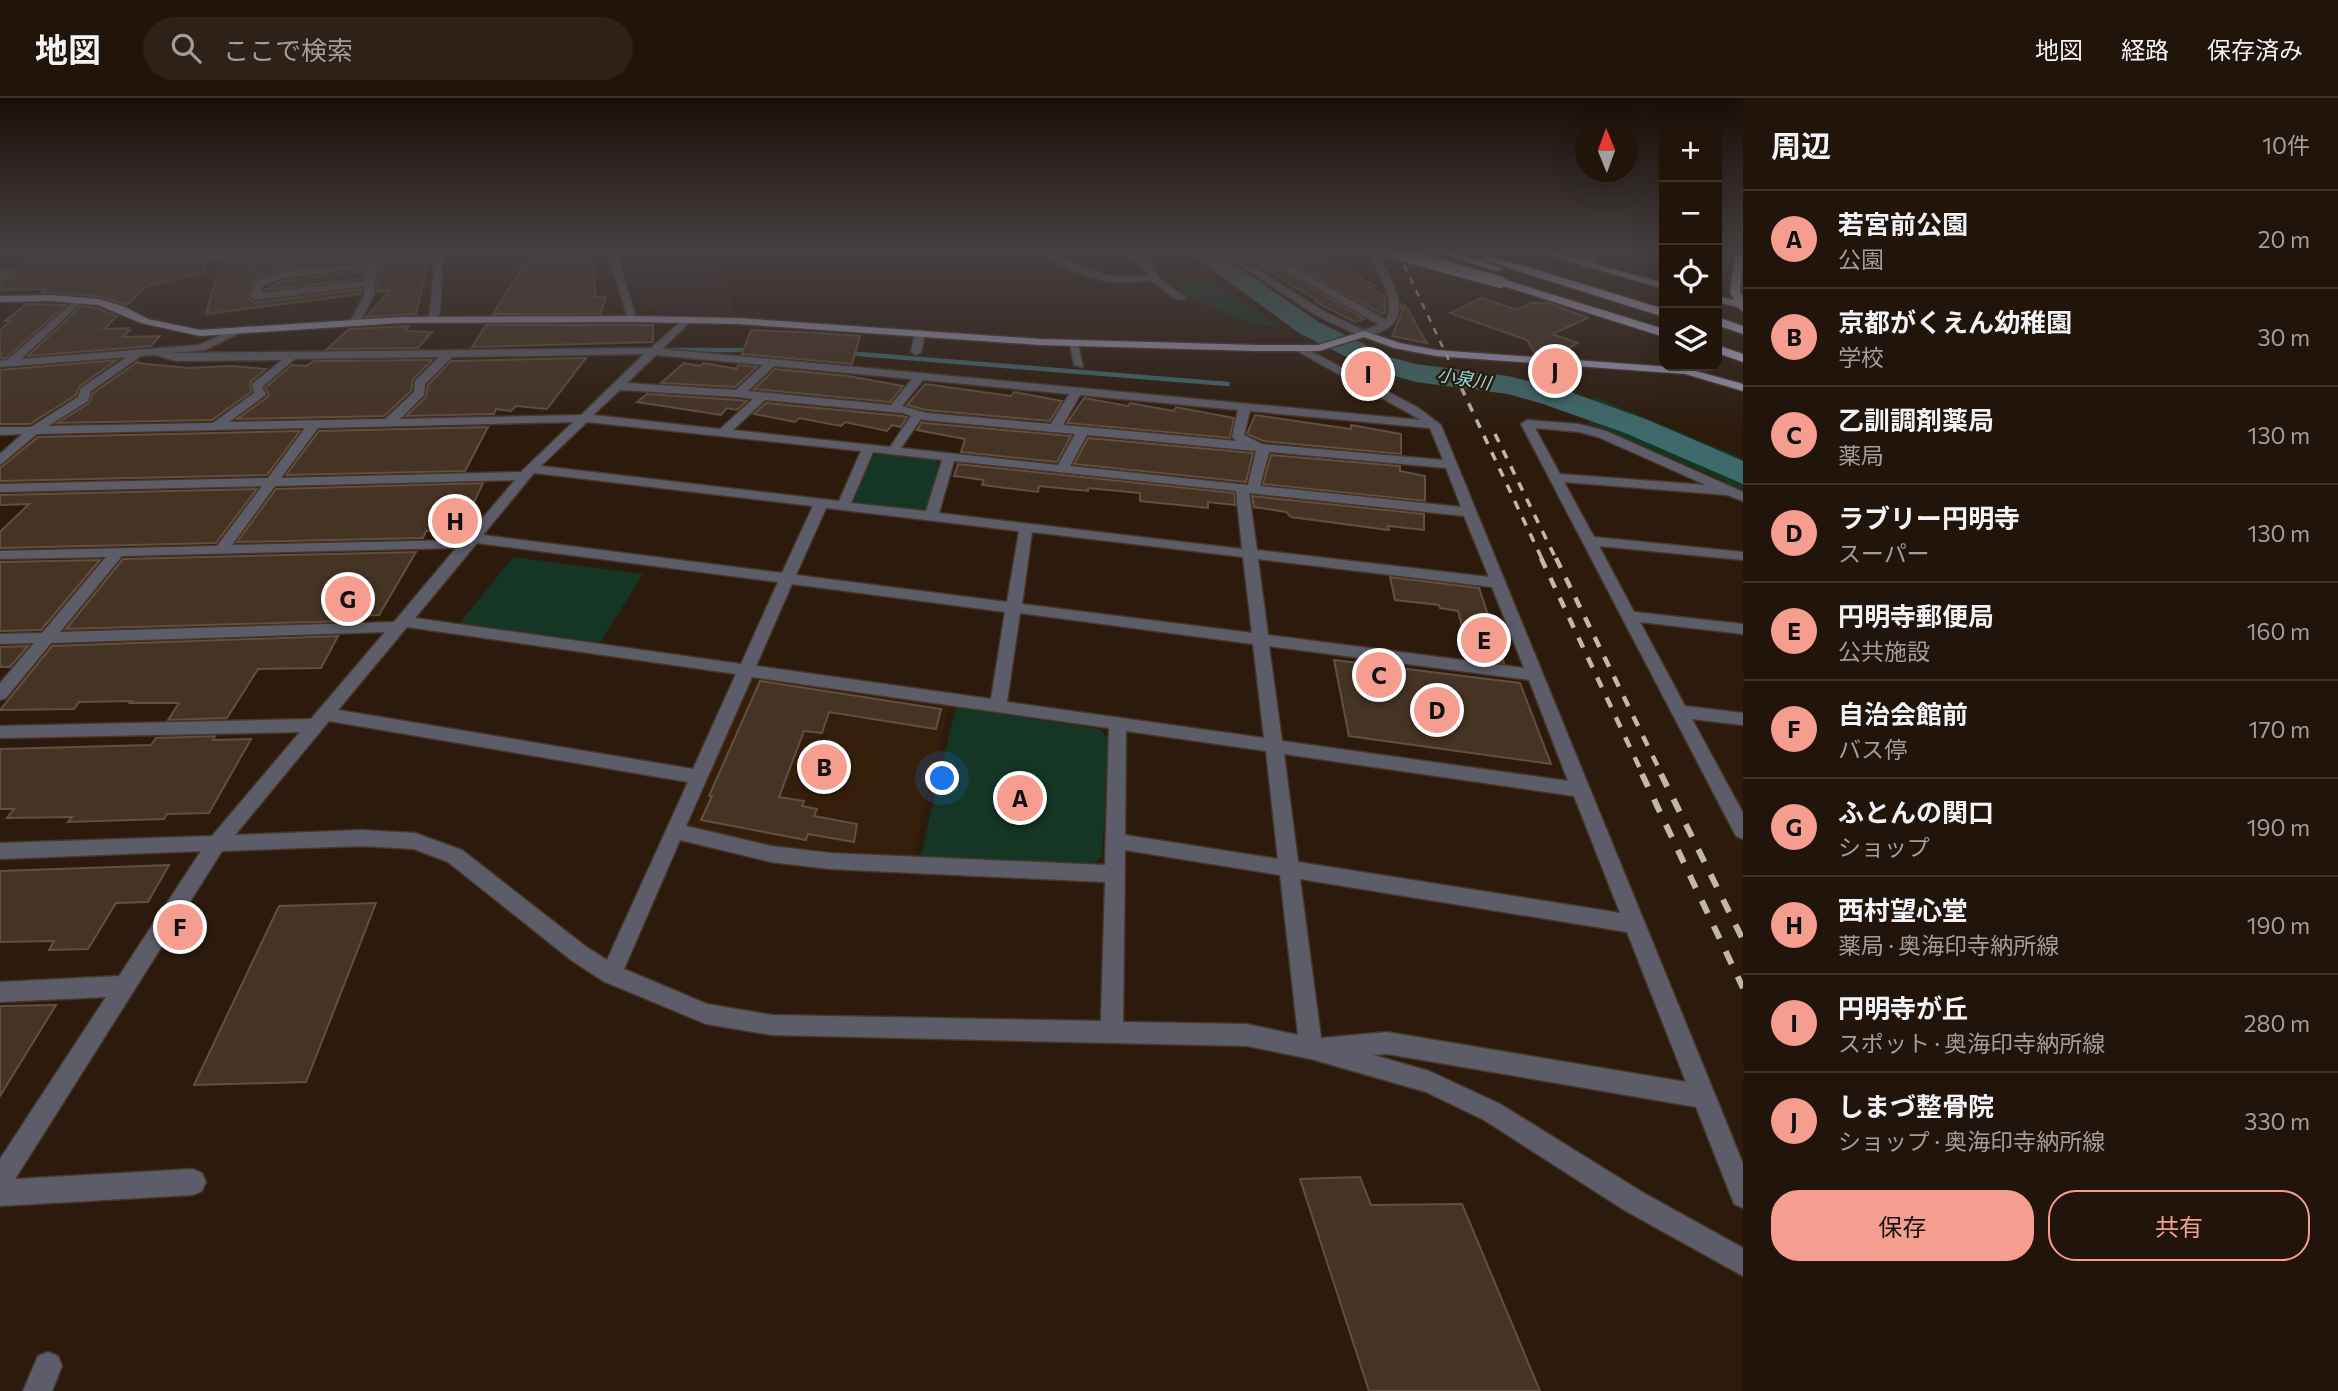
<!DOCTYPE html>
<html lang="ja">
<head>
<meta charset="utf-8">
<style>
	:root { --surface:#21140a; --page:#2d2118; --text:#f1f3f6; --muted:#a29e9c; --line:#3e332b; --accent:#f59d8e }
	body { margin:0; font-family:Commissioner,"Noto Sans JP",sans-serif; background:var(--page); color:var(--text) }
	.controls { position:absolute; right:21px; top:21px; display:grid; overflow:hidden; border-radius:14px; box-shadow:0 7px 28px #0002 }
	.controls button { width:63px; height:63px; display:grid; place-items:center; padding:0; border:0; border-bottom:2px solid var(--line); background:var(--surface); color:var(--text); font:35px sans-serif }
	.compass { position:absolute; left:1575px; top:21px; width:63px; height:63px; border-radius:50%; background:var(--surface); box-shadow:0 7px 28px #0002; rotate:359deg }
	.you { position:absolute; left:943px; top:681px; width:24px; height:24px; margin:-18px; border:5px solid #fff; border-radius:50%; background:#1a73e8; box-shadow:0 0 0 10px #1a73e833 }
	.badge { display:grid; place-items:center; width:46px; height:46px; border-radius:50%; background:var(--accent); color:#111; font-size:23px; font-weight:700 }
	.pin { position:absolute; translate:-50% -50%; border:4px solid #fff; box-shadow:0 2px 7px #0006 }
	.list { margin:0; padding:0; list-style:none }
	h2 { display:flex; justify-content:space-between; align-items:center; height:91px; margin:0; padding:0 28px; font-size:30px }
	h2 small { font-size:23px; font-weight:400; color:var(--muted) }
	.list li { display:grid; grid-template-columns:46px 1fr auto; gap:21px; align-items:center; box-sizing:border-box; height:98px; padding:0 28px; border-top:2px solid var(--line) }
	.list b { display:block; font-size:26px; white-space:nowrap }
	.list p { margin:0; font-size:23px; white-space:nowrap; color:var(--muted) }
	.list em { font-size:23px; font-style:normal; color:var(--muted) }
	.actions { display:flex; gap:14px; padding:21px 28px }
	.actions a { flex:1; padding:16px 0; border:2px solid var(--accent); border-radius:28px; text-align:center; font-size:24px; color:var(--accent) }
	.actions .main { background:var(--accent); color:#111 }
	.icon { flex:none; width:38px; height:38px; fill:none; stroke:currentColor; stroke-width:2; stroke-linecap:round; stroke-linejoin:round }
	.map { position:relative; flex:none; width:1743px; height:1293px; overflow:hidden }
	header { display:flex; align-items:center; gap:42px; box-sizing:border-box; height:98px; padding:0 35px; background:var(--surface); border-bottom:2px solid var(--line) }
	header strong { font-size:33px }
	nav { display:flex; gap:38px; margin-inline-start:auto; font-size:24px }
	.search { width:490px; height:63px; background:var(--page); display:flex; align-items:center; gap:18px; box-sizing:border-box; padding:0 24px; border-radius:38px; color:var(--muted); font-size:26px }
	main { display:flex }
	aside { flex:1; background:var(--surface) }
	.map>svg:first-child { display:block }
	.commercial { fill:#34211e }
	.built { fill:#351f0b }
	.green { fill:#153525 }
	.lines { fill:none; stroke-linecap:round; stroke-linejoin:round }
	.stream { stroke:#3e6a6b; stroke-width:4.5 }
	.river { fill:#3e6a6b; fill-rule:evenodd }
	.building { fill:#453324; stroke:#624f3f; stroke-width:2 }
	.minor-casing { stroke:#463629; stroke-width:3 }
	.major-casing { stroke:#463629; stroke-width:3 }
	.highway-casing { stroke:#463629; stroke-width:3 }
	.minor { fill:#5d5d6a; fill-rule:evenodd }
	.major { fill:#9c9ab7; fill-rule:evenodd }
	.highway { fill:#b5b3d6; fill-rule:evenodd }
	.rail-far3 { stroke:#c3b7ac; stroke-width:2.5; stroke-dasharray:7 7; stroke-linecap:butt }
	.rail-far2 { stroke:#c3b7ac; stroke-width:3.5; stroke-dasharray:9 9; stroke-linecap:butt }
	.rail-far1 { stroke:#c3b7ac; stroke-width:4.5; stroke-dasharray:11 11; stroke-linecap:butt }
	.rail { stroke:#c3b7ac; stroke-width:6; stroke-dasharray:14 14; stroke-linecap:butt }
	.highway-bridge-casing { stroke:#463629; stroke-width:14; stroke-linecap:butt }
	.highway-bridge { stroke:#b5b3d6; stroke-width:12 }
	.labels { text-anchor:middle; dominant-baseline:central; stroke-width:5; stroke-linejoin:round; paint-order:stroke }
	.far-water-label { font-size:18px; font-style:italic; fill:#8cdcdd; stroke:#2c1b0d }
</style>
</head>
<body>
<header>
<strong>地図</strong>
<div class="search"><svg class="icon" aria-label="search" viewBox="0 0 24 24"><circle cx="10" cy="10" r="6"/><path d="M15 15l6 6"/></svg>ここで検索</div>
<nav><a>地図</a><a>経路</a><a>保存済み</a></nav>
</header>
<main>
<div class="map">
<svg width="1743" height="1293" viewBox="0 0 1743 1293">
	<rect width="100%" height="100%" fill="#2c1b0d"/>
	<path class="commercial" d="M652 163 715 171 711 178H725L734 217 656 214 648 211 633 192 624 165Z"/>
	<path class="built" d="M751 579 949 608 912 759 773 748 689 730Z"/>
	<g class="green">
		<path d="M1206 180 1279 229C1256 230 1186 200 1168 186Z"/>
		<path d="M1595 299 1735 357 1743 361V367L1589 303Z"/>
		<path d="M1599 318 1682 350 1743 381V394L1718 380 1588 325Z"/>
		<path d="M879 356 935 362 939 366 926 412 920 414 859 407 853 402 872 358Z"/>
		<path d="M513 459 643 476 598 548 459 526Z"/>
		<path d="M956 609 1100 631 1109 642 1102 759 1092 767 920 761Z"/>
	</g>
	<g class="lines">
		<g class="stream">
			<path d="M274 161 332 154"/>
			<path d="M665 252H753"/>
			<path d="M847 255 1228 286"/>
		</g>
		<path class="river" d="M1188 154H1216L1319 224 1390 259 1416 266 1508 278 1565 292 1648 322 1743 363V386L1625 335 1543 306 1508 296 1416 284 1370 271 1299 235Z"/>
	</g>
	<g class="building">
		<path d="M164 154H192L203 161 205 173 145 189 127 207 99 198 41 195 45 191 0 192V186L32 159 119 156 140 160Z"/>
		<path d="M380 154H430L416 216 366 219 390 192 377 194 379 167 371 161 279 172 254 182 248 200 255 205 362 191 361 196 206 216 219 169H253L259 166Z"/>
		<path d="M1237 154H1298L1325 162 1375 188 1369 189 1385 198V215L1382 216 1287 163 1276 166 1277 169 1364 221 1355 224 1316 204 1318 203Z"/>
		<path d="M593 157 595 199H606L600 216H493L527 162Z"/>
		<path d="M363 173V181L264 192 283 183Z"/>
		<path d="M1481 200 1517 212 1531 205H1549L1588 220 1552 236 1578 245 1556 258 1536 257 1527 242 1450 215Z"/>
		<path d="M26 206 66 207 6 260H0V232L11 223H5Z"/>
		<path d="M1401 206 1405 207 1427 245 1392 238 1404 210 1401 211Z"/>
		<path d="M81 208 97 210 117 218 104 231 128 230 126 232H130L123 239 160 238 151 248 28 258Z"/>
		<path d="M486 227H653V244L472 249Z"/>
		<path d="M409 228 405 233 432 234 418 250 327 251 349 231Z"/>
		<path d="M751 232 801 234 860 238 852 266 742 256Z"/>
		<path d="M586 260 547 311 516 308 511 313 496 311 494 316 406 318 426 299 428 287 451 263Z"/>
		<path d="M117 262 80 288 76 297 30 326H0V272Z"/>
		<path d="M428 262H432L413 281 411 293 384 318 237 321 266 300 269 296 265 290 292 267 306 268 314 263Z"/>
		<path d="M139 263 137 265 188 270 232 268 266 271 250 284 251 294 212 322 57 325 89 305 93 295Z"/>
		<path d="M684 265 700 268 704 265 737 271 738 267 757 269 735 289 661 285Z"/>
		<path d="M775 271 848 278 903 288 890 304 754 291Z"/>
		<path d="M925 286 1011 298 1014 294 1062 303 1050 323 926 312 907 307Z"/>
		<path d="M647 296 739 302 747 303 737 312 727 310 721 317 637 304Z"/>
		<path d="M1084 300 1128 308 1130 305 1174 313 1176 309 1234 320 1230 340 1067 325Z"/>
		<path d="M766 305 902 318 907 319 901 329 892 327 887 333 845 324 841 328 799 320 795 324 754 316Z"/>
		<path d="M1255 317 1351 331V327L1401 336V356L1263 343 1247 336Z"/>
		<path d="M922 324 925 325 1071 338 1057 364 961 354 965 341 917 332Z"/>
		<path d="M488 329 465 373 286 377 319 333Z"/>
		<path d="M300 333 267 377 0 383V370L38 339Z"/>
		<path d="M1088 340 1253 355 1246 384 1074 366Z"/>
		<path d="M1271 357 1400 368V373L1425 378V403L1263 386Z"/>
		<path d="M958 366 1234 395 1235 407 1208 404V410L1140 403V395L1088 390V393L1039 388 1038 394 982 387 984 382 954 378Z"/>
		<path d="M483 385 465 423H462L457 433H426L423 440 237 444 276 391Z"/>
		<path d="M257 391 216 445 0 450V434L29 406 0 407V397Z"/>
		<path d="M1252 398 1424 416V432L1388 428 1389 432 1291 419 1286 414 1254 409Z"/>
		<path d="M416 454 379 517 350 518 347 523 66 531 123 461Z"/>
		<path d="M100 462 41 532 0 533V464Z"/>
		<path d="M1390 479 1479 490 1504 565 1470 560 1458 513 1440 510 1439 507 1395 502Z"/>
		<path d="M338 538 321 570 258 571 227 620 168 622 179 605H130L132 603 79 604 74 611 0 612 52 548Z"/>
		<path d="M28 548 10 569H0V549Z"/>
		<path d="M1334 562 1520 585 1551 666 1349 638Z"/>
		<path d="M760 583 941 611 936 631 829 614 822 635 804 633 779 699 804 703 802 708 817 711 814 718 857 726 854 744 808 736 806 742 701 722 712 698H709Z"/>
		<path d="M215 638 213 642 251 641 209 715 167 716 164 721 68 724 72 719 7 720 14 711H0V651L151 647 156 640Z"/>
		<path d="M169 767 148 804 116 805 88 851 49 852 54 843 0 844V773Z"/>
		<path d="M376 805 306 984 194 987 279 808Z"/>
		<path d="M56 907 0 998V908Z"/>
		<path d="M1360 1079 1371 1107 1462 1106 1540 1293H1369L1300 1081Z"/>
	</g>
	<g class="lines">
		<defs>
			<g id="minor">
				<path d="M194 154 253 160 258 163 253 166 210 162Z"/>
				<path d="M245 154H318L269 161Z"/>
				<path d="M435 154H443L440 215 431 225 426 222 430 215Z"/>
				<path d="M608 154H616L637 223 628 221Z"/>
				<path d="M1044 154C1056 154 1063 160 1074 165 1097 176 1123 183 1149 177L1147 173 1123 154H1133L1154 169 1158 179 1186 200 1178 202 1150 182C1116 190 1069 178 1044 154Z"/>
				<path d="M1220 154H1230L1325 214 1364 232 1379 227 1278 167 1286 165 1386 222C1397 200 1377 173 1368 154H1376C1388 176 1417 218 1382 233 1375 236 1368 239 1360 238L1317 218Z"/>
				<path d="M1585 154H1593L1597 161 1585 170 1580 167 1587 160Z"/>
				<path d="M371 164 376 167 374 197 359 226 350 224 364 197 365 188 255 202 250 199 255 184 280 174ZM366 170 365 183 261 195 262 188 282 180Z"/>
				<path d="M4 171 12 173 0 183V175Z"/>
				<path d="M79 199 82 200V204L21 261 199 247 232 232 237 235 236 237 205 252 172 255 651 250 686 219 690 220V224L662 251 1421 322 1297 253V249L1301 248 1417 309 1441 327 1716 999 1743 1066V1110L1734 1106 1696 1009 1387 956 1373 957 1429 973 1500 1006 1642 1094 1743 1150V1178L1624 1112 1484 1022 1426 994 1311 961 1247 948 772 937 706 926 603 883 571 862 448 764 414 751 361 748 222 753 15 1081 193 1071 202 1075 206 1084 202 1093 193 1097 0 1108V1061L106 899 0 904V884L119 878 201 753 0 761V745L212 738 300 634 0 640V628L311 621 385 534 51 545 6 600 0 602V585L34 545 0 546V536L42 535 106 459 0 461V453L217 448 262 388 0 394V386L268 380 305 330 37 336 0 367V356L22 336 0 337V329H31L78 299 81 290 127 259 0 269V263L7 262ZM644 256 581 317 400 321 424 297 425 286 452 259ZM155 257 176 263 282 262 252 286 254 295 213 325 48 328 88 303 91 293 141 258ZM656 257 763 267 736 292 627 285ZM439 259 415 283 414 294 385 321 229 324 264 298 266 296 262 289 295 261ZM774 268 912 281 891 307 748 293ZM923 282 1069 296 1051 326 926 315 902 308ZM620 292 739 299 753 301 720 331 593 317ZM1080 297 1238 312 1232 339 1237 343 1063 327ZM765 302 903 315 911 318 890 349 733 332ZM1250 313 1430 330 1443 362 1262 346 1244 337ZM921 321 925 322 1075 336 1058 367 901 350ZM573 324 521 374 281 380 318 330ZM587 324 861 353 839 403 541 368ZM1087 337 1256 353 1248 387 1070 368ZM873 354 942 362 926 413 851 405ZM1269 354 1446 370 1461 409 1260 388ZM954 363 1236 393 1242 451 939 415ZM534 375 813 408 782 475 483 437ZM515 382 464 442 232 447 275 388ZM1249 395 1464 418 1489 479 1257 452ZM826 410 1019 433 1007 504 796 477ZM1032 434 1243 459 1252 535 1022 506ZM477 445 778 484 741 566 415 520ZM456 450 394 524 60 534 122 458ZM1258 461 1492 489 1524 570 1268 537ZM792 486 1005 514 991 601 756 568ZM1020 515 1253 546 1264 640 1007 604ZM407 529 736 576 693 671 338 612ZM1269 548 1529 582 1568 683 1282 643ZM752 579 1109 630 1105 767 830 755 771 748 686 728ZM329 623 688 684 607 862 585 848 462 752 415 735 361 732 235 737ZM1126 633 1266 653 1278 761 1125 737ZM1284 656 1574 698 1620 815 1298 764ZM680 742 771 764 830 771 1105 784 1101 923 772 917 707 906 624 871ZM1125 752 1280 777 1298 937 1247 926 1123 924ZM1300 781 1627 834 1686 984 1387 934 1321 940Z"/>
				<path d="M920 232 925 235 921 254 916 257 911 254 915 235Z"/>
				<path d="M1069 243 1078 245 1083 269 1074 267Z"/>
				<path d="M1527 322 1579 326 1606 333 1743 394V403L1727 397 1564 384 1594 439 1743 454V462L1599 448 1634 514 1743 526V536L1640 524 1685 608 1743 615V627L1692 621 1743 715V741L1736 738 1521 326ZM1535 330 1579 334 1598 339 1706 387 1560 376Z"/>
				<path d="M48 1254 58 1258 62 1268 52 1293H23L38 1258Z"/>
			</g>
			<g id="major">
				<path d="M1537 154H1551L1664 185V191Z"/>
				<path d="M1735 154H1743L1740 194 1743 200V213L1737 209 1717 204V198L1734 202 1730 194Z"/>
				<path d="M50 197 99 201 125 209 148 221 200 232 400 219 633 218 738 220 1041 241 1258 247H1318L1364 233 1400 245 1436 252 1685 270 1743 286V293L1685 276 1436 258 1394 250 1364 239 1319 253H1258L1041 247 738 226 633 224 400 225 200 238 141 225 98 207 50 203 0 204V198Z"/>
			</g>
			<g id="highway">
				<path d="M1438 154H1454L1505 171 1495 173Z"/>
				<path d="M1483 158H1491L1664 211V219L1483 162Z"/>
				<path d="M1475 175H1483L1664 231V239L1475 179Z"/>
				<path d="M1717 219 1743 228V236L1717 227Z"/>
				<path d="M1717 247 1743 256V264L1717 255Z"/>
			</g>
		</defs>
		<use href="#minor" class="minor-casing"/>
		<use href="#major" class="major-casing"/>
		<use href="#highway" class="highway-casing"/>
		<use href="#minor" class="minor"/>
		<use href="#major" class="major"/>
		<use href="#highway" class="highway"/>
		<path class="rail-far3" d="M1398 154 1462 290"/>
		<g class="rail-far2">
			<path d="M1461 289 1542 461"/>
			<path d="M1495 336 1556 461"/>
		</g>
		<g class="rail-far1">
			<path d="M1541 460 1643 677"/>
			<path d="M1556 460 1662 677"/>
		</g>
		<g class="rail">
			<path d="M1642 676 1743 890"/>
			<path d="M1661 676 1743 842"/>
		</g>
		<defs>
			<path id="highway-bridge" d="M1391 154 1500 184"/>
		</defs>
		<use href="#highway-bridge" class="highway-bridge-casing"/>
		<use href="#highway-bridge" class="highway-bridge"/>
	</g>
	<linearGradient id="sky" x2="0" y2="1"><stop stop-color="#180f07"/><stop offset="0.46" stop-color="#453f40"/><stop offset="1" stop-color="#453f40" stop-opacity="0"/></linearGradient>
	<rect width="1743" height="335" fill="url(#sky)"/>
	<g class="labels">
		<g class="far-water-label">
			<text transform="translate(1464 280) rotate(10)">小泉川</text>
		</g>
	</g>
</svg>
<div class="controls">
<button>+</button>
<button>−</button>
<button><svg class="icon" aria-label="locate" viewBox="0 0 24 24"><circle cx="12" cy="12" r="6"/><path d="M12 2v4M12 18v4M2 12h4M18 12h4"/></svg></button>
<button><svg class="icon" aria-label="layers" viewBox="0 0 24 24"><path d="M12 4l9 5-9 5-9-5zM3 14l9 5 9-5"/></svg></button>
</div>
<svg class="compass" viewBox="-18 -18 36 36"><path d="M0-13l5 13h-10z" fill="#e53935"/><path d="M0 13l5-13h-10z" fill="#a29e9c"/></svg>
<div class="you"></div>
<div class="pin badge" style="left:1020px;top:700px">A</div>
<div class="pin badge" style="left:824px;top:669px">B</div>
<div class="pin badge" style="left:1379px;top:577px">C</div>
<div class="pin badge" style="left:1437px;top:612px">D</div>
<div class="pin badge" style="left:1484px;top:542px">E</div>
<div class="pin badge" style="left:180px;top:829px">F</div>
<div class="pin badge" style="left:348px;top:501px">G</div>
<div class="pin badge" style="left:455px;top:423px">H</div>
<div class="pin badge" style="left:1368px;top:276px">I</div>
<div class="pin badge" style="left:1555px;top:273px">J</div>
</div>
<aside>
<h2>周辺<small>10件</small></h2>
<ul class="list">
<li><span class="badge">A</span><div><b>若宮前公園</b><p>公園</p></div><em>20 m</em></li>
<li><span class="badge">B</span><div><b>京都がくえん幼稚園</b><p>学校</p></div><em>30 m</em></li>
<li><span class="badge">C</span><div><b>乙訓調剤薬局</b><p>薬局</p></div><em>130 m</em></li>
<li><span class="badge">D</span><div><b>ラブリー円明寺</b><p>スーパー</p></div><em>130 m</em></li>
<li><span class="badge">E</span><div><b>円明寺郵便局</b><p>公共施設</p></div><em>160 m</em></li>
<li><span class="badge">F</span><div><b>自治会館前</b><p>バス停</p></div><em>170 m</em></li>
<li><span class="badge">G</span><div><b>ふとんの関口</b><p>ショップ</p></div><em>190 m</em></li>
<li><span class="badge">H</span><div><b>西村望心堂</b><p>薬局 · 奥海印寺納所線</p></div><em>190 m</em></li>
<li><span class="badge">I</span><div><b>円明寺が丘</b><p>スポット · 奥海印寺納所線</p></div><em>280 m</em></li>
<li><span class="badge">J</span><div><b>しまづ整骨院</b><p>ショップ · 奥海印寺納所線</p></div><em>330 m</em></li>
</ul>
<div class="actions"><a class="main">保存</a><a>共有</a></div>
</aside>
</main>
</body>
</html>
